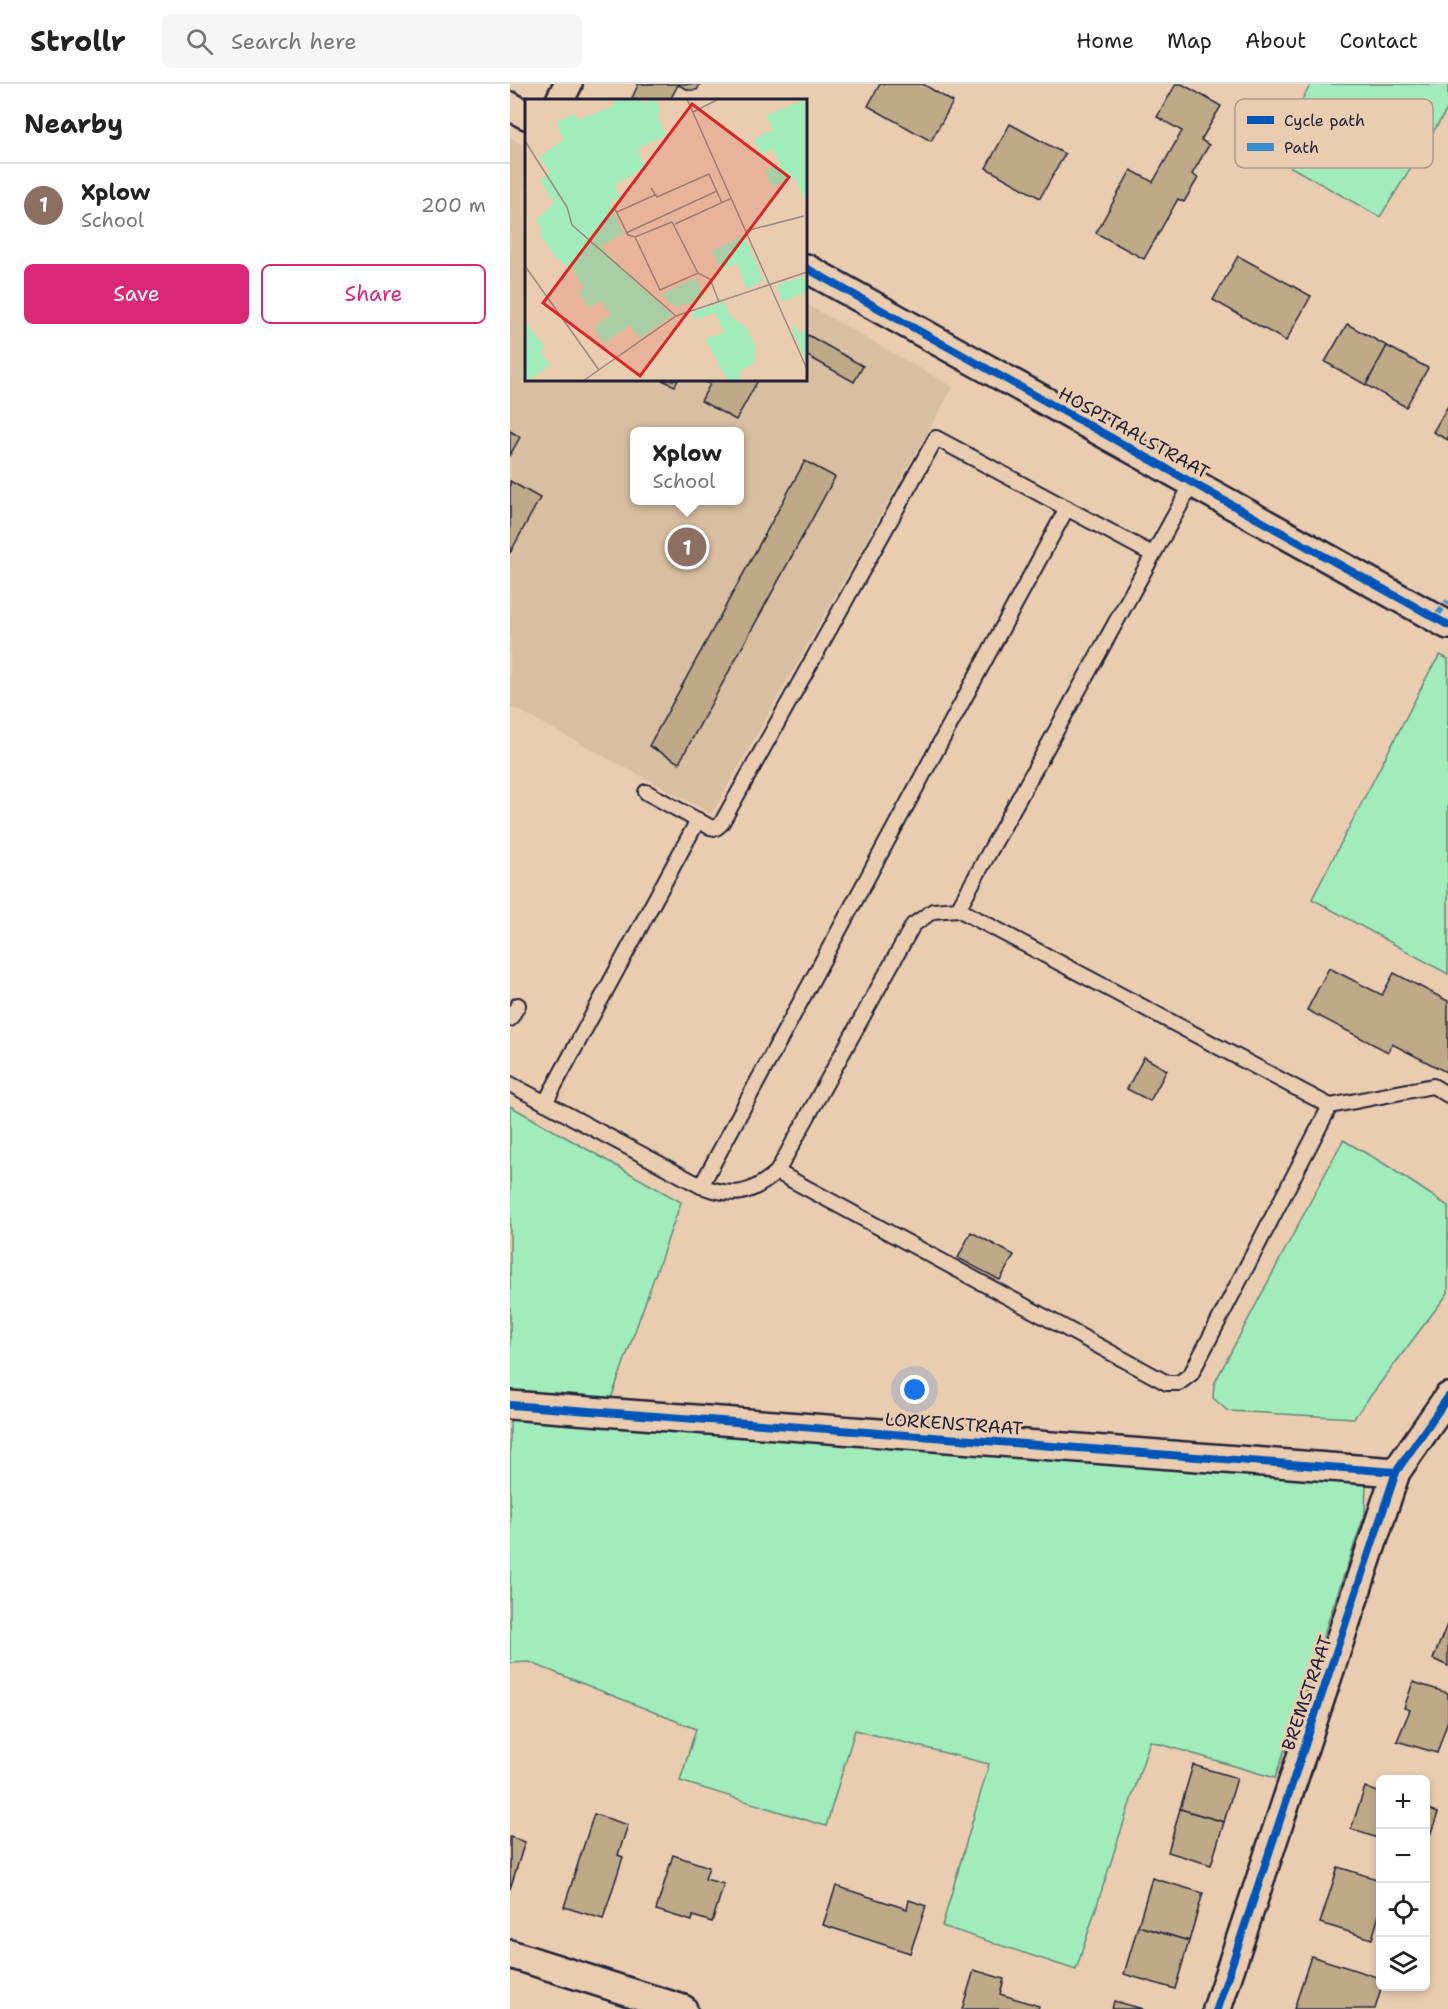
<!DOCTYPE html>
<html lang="en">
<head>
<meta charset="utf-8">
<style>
	:root { --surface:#fff; --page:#f6f6f6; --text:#222; --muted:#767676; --line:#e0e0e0; --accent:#db2777 }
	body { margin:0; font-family:"Shantell Sans",sans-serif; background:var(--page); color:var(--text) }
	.controls { position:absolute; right:18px; bottom:18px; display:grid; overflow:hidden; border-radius:9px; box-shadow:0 3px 9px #0003 }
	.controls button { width:54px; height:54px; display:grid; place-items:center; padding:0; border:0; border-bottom:2px solid var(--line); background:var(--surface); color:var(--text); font:30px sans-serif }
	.you { position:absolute; left:405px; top:1306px; width:21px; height:21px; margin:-15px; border:4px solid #fff; border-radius:50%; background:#1a73e8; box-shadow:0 0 0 9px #1a73e833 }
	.badge { display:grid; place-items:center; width:39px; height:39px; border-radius:50%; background:var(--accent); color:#fff; font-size:20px; font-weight:700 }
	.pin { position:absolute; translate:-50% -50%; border:3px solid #fff; box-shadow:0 2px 6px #0006 }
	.popup { position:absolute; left:120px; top:343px; width:114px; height:78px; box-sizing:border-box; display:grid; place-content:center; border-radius:9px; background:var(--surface); filter:drop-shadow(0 2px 4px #0005); font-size:20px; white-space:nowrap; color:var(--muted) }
	.popup b { font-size:22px; color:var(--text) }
	.popup::after { content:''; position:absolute; left:50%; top:100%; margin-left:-12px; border:12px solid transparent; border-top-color:var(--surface) }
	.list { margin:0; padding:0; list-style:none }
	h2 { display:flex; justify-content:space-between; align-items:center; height:78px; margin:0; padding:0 24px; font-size:26px }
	h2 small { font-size:20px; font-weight:400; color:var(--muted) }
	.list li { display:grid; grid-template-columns:39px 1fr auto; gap:18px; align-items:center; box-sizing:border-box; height:84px; padding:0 24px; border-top:2px solid var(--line) }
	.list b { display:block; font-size:22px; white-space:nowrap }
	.list p { margin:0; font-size:20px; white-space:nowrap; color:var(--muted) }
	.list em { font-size:20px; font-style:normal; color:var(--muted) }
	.actions { display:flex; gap:12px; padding:18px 24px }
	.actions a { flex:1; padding:14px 0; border:2px solid var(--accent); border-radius:9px; text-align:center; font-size:21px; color:var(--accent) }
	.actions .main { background:var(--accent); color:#fff }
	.icon { flex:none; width:33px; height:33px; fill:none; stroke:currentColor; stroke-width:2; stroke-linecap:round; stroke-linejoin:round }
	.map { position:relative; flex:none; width:938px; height:1925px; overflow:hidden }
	header { display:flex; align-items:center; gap:36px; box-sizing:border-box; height:84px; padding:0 30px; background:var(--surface); border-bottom:2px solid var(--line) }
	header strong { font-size:28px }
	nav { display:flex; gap:33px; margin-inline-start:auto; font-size:21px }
	.search { width:420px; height:54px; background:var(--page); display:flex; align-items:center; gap:15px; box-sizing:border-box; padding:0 21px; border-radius:9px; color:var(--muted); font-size:22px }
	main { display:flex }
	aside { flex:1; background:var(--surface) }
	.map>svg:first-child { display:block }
	.built { fill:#d9bfa2; fill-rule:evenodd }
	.green { fill:#a2ecbb; stroke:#62877b; stroke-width:1.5 }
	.building { fill:#beaa88; stroke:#22223b; stroke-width:1.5 }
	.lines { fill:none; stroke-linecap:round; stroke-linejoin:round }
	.lane-casing { stroke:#22223b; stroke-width:18 }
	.street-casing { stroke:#22223b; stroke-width:32 }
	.lane { stroke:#eacdb0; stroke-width:14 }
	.street { stroke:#eacdb0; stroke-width:27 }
	.quiet { stroke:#398ed0; stroke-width:6; stroke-dasharray:12 6; stroke-linecap:butt }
	.cycleway-casing { stroke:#eacdb0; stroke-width:11 }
	.cycleway { stroke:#0057b8; stroke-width:8 }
	.labels { text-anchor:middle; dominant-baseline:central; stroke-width:6; stroke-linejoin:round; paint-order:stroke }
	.street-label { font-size:18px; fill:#22223b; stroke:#eacdb0 }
	.inset-road { fill:none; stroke:#9a8981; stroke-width:1.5 }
	.view { fill:#d62828; fill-opacity:0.15; stroke:#d62828; stroke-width:3 }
	.inset-edge { fill:none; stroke:#22223b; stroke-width:3 }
	.key { fill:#eacdb0; stroke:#ae9a8d; stroke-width:1.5 }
	.key-label { font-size:16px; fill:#22223b }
</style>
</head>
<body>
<header>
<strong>Strollr</strong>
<div class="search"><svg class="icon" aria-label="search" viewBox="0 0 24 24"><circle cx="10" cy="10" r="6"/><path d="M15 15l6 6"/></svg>Search here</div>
<nav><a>Home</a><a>Map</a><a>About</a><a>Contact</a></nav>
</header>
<main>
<aside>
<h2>Nearby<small></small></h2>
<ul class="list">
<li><span class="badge" style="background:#8d6e63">1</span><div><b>Xplow</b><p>School</p></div><em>200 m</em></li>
</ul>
<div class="actions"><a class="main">Save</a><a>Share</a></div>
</aside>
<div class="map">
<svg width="938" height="1925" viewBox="0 0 938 1925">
	<rect width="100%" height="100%" fill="#eacdb0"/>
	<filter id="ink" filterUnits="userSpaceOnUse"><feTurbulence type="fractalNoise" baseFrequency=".0167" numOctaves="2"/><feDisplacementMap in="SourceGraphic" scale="12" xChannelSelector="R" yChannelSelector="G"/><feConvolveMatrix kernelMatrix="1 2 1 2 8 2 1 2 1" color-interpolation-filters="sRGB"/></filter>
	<g filter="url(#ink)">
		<path class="built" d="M0 53 16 62V296H296V220L443 303 202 730 0 622ZM124 348H230V416H124Z"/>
		<g class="green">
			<path d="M801 0H938V24L870 133 761 72Z"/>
			<path d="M930 571 938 575V890L802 815 921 585Z"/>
			<path d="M0 1022 171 1118 102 1312 95 1343 274 1349 856 1398 855 1429 765 1694 640 1657 566 1886 432 1842 479 1680 345 1646 316 1742 170 1697 186 1645 19 1578 0 1579Z"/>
			<path d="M833 1056 873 1079 938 1122V1209L844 1334 718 1327 703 1314 704 1300Z"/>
		</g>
		<g class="building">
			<path d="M126 0H190L187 6H179L168 1 160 16H121L128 1Z"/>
			<path d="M370 0H413L443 18 421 57 358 22Z"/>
			<path d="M666 0H672L711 22 691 56 699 61 682 90 688 94 674 118 668 115 634 175 586 149 621 86 643 98 672 47 647 33Z"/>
			<path d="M500 40 555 70 530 114 476 84Z"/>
			<path d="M728 172 801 212 776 257 703 216Z"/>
			<path d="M837 240 877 262 856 301 815 278Z"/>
			<path d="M298 251 353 282 344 298 296 271V254Z"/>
			<path d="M877 262 918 284 896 323 856 301Z"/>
			<path d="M152 296H168L165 302Z"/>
			<path d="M191 296H248L226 336 191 317 200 300Z"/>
			<path d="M938 322V356L923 348Z"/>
			<path d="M0 347 10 353 0 371Z"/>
			<path d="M295 377 325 393 169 679 139 662Z"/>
			<path d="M0 397 30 414 0 469Z"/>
			<path d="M819 884 872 911 884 889 938 917V989L882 960 878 968 797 926Z"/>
			<path d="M634 973 657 986 640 1017 617 1005Z"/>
			<path d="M461 1148 504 1171 490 1196 448 1174Z"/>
			<path d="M938 1538V1582L923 1575Z"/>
			<path d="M903 1598 938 1609V1636L927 1669 887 1657 900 1626 894 1624Z"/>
			<path d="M683 1681 727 1694 714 1738 670 1725Z"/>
			<path d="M855 1703 870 1709V1755L841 1745Z"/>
			<path d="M916 1724 928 1729 917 1760 916 1759Z"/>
			<path d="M670 1725 714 1738 701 1781 658 1768Z"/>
			<path d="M84 1730 118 1741 108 1771 113 1773 93 1835 54 1823Z"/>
			<path d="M0 1753 15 1758 0 1805Z"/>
			<path d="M163 1771 199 1783 195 1795 214 1800 202 1838 183 1832 182 1837 146 1826Z"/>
			<path d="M828 1783 870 1796V1828L862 1855 810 1839Z"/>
			<path d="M642 1794 693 1809 679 1857 628 1842Z"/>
			<path d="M326 1802 397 1825 399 1816 416 1822 400 1869 313 1841Z"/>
			<path d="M628 1842 679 1857 665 1905 614 1890Z"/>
			<path d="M801 1872 870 1894V1902H872L865 1925H784Z"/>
			<path d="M464 1886 494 1895 490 1910 529 1922 528 1925H452Z"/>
			<path d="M604 1917 633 1925H602Z"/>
		</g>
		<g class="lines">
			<defs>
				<g id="lane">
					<path d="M136 708 200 743 206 744 211 740 426 354 642 470"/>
					<path d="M448 825 683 398"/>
					<path d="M0 935 8 921"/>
					<path d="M0 1000 191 1102C224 1114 240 1111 267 1088L403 841 423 827 448 825 820 1022"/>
					<path d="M35 1019 188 736"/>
					<path d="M267 1088 657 1299H669L681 1290 820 1022 923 1002 938 1011"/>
					<path d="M191 1102 557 424"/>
				</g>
				<g id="street">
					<path d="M50 16 58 0"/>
					<path d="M0 22 16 31"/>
					<path d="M296 184 938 541"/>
					<path d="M0 1321 886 1388"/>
					<path d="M0 1870 173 1925"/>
					<path d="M707 1925 886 1388 938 1313"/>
				</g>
			</defs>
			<use href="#lane" class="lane-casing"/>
			<use href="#street" class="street-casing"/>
			<use href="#lane" class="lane"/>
			<use href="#street" class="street"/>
			<path class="quiet" d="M925 534 938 517"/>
			<defs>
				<g id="cycleway">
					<path d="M296 184 938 541"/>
					<path d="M0 1321 886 1388"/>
					<path d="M707 1925 886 1388 938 1313"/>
				</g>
			</defs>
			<use href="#cycleway" class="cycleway-casing"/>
			<use href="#cycleway" class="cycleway"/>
		</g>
	</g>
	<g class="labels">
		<g class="street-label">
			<text transform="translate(624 349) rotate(29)">HOSPITAALSTRAAT</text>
			<text transform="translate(444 1340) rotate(4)">LORKENSTRAAT</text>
			<text transform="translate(797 1609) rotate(-71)">BREMSTRAAT</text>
		</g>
	</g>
	<g transform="translate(15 15)">
		<rect width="282" height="282" fill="#eacdb0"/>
		<path d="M88 0H116L118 4 131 0 135 13 132 16 141 37 113 49 119 69 90 86 95 99 85 104 98 134 76 148 147 216 115 239 105 226 79 244 69 229 86 215 75 202 65 209 53 193 59 189 47 170 32 160 14 134 17 131 11 121 29 104 16 82 25 73 14 58 38 41 31 23 50 15 54 21 90 6ZM282 0V104L269 78 247 87 240 72 255 65 248 50 236 55 229 40 248 31 241 16ZM219 136 238 181 222 190 212 164 196 171 187 152ZM279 177 282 193 256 203 252 186ZM171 179 179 200 151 208 138 198 139 194ZM199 203 206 218 221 228 230 246 229 265 214 272 216 282H203L180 240 199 234 191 214 170 221 167 213ZM0 222 20 248 15 252 25 266 3 282H0ZM270 227 273 234 282 230V264L266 229Z" fill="#a2ecbb"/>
		<path class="inset-road" d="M162 0 282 270M168 13 194 0M0 42 42 108 47 126 151 217M126 89 132 98 184 75 197 104M97 101 89 108 103 136 110 138 147 123 173 174M92 113 130 96M150 125 207 99M221 132 279 117M101 134 192 92M110 138 135 191 173 174 185 180 194 203M0 167 74 271M58 282 151 217 282 173"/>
		<path class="view" d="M167 5 264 78 115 277 18 204Z"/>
		<rect width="282" height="282" class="inset-edge"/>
	</g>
	<rect x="725" y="15" width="198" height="69" rx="9" class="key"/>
	<rect x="737" y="32" width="27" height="8" fill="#0057b8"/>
	<rect x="737" y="59" width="27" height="8" fill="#398ed0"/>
	<g class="key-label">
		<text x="774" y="42">Cycle path</text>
		<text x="774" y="69">Path</text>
	</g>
</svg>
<div class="controls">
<button>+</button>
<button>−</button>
<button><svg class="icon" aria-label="locate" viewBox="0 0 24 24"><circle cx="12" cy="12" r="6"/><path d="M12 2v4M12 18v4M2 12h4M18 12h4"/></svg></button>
<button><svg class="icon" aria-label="layers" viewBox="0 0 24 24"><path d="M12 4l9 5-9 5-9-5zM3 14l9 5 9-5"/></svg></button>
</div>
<div class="you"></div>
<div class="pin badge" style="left:177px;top:463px;background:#8d6e63">1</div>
<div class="popup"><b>Xplow</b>School</div>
</div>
</main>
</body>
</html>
